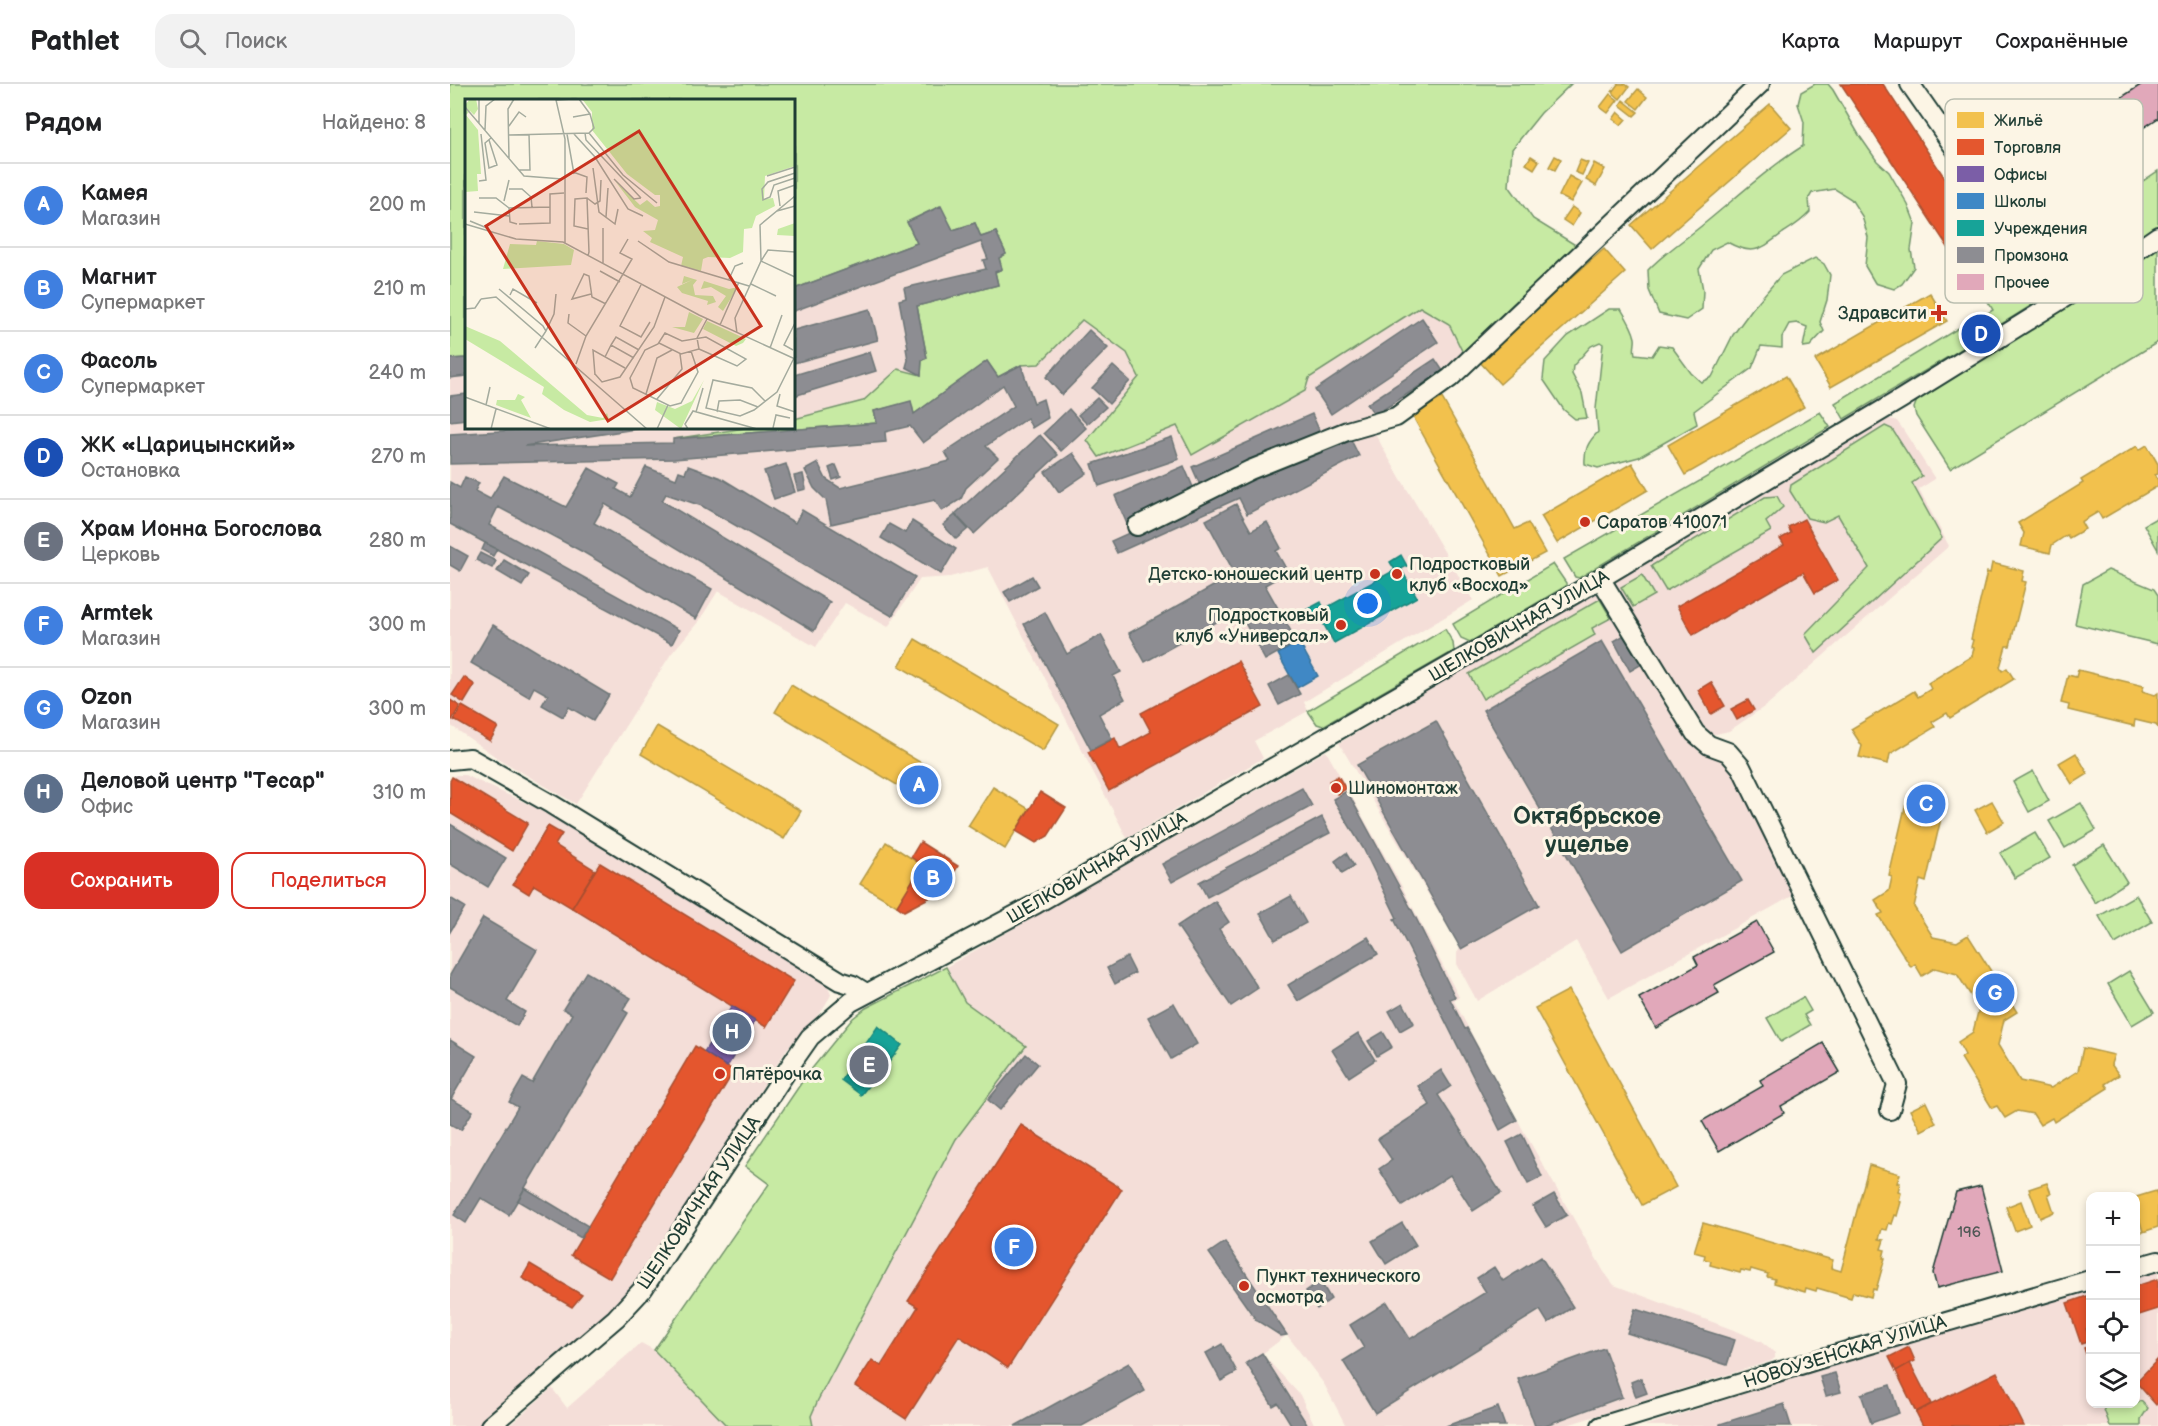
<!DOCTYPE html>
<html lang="ru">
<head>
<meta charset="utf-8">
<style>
	:root { --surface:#fff; --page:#f2f2f2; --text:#202124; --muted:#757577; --line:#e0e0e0; --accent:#d93025 }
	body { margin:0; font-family:"Balsamiq Sans",sans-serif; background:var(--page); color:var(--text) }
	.controls { position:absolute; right:18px; bottom:18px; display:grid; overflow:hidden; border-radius:12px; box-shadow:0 3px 9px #0003 }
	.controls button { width:54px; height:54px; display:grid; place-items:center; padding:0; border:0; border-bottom:2px solid var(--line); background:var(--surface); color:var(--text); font:30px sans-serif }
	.you { position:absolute; left:918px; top:520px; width:21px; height:21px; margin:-15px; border:4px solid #fff; border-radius:50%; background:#1a73e8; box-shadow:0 0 0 9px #1a73e833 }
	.badge { display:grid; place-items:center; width:39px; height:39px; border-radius:50%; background:var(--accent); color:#fff; font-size:20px; font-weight:700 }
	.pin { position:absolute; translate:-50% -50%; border:3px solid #fff; box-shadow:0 2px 6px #0006 }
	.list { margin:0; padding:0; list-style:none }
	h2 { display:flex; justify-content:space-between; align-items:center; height:78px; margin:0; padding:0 24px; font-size:26px }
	h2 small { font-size:20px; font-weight:400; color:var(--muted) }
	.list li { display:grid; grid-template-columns:39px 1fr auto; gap:18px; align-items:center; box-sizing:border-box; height:84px; padding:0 24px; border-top:2px solid var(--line) }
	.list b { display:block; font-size:22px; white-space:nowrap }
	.list p { margin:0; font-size:20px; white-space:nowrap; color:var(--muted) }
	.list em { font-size:20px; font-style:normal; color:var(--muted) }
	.actions { display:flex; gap:12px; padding:18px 24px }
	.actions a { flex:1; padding:14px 0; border:2px solid var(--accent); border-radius:18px; text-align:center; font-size:21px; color:var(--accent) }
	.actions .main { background:var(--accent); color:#fff }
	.icon { flex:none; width:33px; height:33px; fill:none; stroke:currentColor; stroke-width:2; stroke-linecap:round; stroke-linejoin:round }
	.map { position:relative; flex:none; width:1708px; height:1342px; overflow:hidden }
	header { display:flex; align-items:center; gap:36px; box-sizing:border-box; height:84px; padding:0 30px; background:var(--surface); border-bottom:2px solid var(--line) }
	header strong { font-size:28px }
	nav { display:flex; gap:33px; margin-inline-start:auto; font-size:21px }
	.search { width:420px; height:54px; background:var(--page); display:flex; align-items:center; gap:15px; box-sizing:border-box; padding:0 21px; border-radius:18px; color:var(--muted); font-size:22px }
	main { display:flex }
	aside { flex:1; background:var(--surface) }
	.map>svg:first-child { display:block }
	.built { fill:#f4ded8 }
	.green { fill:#c7eaa3; stroke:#73946c; stroke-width:1.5 }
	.homes { fill:#f2c14e; stroke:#b39946; stroke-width:1.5 }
	.shops { fill:#e4572e; stroke:#a94f30; stroke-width:1.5 }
	.offices { fill:#7b5ea7; stroke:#5f5484; stroke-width:1.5 }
	.schools { fill:#3f88c5; stroke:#35729a; stroke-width:1.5 }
	.public { fill:#17a398; stroke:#19847a; stroke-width:1.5 }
	.industry { fill:#8d8d92; stroke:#6c7576; stroke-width:1.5 }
	.building { fill:#e1a8ba; stroke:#1f3d34; stroke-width:1.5 }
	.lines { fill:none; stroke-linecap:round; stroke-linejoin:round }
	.street-casing { stroke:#1f3d34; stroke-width:22 }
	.street { stroke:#fcf5e5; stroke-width:18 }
	.poi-dot { fill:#c8321e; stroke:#fcf5e5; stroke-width:2 }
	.labels { text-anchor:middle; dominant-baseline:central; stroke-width:6; stroke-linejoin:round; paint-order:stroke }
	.number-label { font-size:15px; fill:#505856 }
	.poi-label { font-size:18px; fill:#1f3d34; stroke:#fcf5e5; text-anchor:start }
	.street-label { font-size:18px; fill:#1f3d34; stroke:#fcf5e5 }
	.district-label { font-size:24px; font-weight:bold; fill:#1f3d34; stroke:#fcf5e5 }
	.inset-road { fill:none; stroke:#a4ab9e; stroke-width:1.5 }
	.view { fill:#c8321e; fill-opacity:0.15; stroke:#c8321e; stroke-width:3 }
	.inset-edge { fill:none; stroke:#1f3d34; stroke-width:3 }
	.key { fill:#fcf5e5; stroke:#babeb0; stroke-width:1.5 }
	.key-label { font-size:16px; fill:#1f3d34 }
</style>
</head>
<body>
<header>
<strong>Pathlet</strong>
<div class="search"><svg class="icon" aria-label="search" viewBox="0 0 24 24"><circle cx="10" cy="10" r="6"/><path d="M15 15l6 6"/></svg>Поиск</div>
<nav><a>Карта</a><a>Маршрут</a><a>Сохранённые</a></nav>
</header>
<main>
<aside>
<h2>Рядом<small>Найдено: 8</small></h2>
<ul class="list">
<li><span class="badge" style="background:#3f7fe0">A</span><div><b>Камея</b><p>Магазин</p></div><em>200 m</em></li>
<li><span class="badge" style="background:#3f7fe0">B</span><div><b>Магнит</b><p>Супермаркет</p></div><em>210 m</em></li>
<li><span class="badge" style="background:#3f7fe0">C</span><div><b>Фасоль</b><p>Супермаркет</p></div><em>240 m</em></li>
<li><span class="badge" style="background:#1a4fb4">D</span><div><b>ЖК «Царицынский»</b><p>Остановка</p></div><em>270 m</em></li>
<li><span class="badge" style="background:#6b7280">E</span><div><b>Храм Ионна Богослова</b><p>Церковь</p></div><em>280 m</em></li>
<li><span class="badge" style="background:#3f7fe0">F</span><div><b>Armtek</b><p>Магазин</p></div><em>300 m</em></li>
<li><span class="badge" style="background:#3f7fe0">G</span><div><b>Ozon</b><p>Магазин</p></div><em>300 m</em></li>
<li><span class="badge" style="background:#5c6f8a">H</span><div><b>Деловой центр &quot;Тесар&quot;</b><p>Офис</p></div><em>310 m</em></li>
</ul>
<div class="actions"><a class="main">Сохранить</a><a>Поделиться</a></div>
</aside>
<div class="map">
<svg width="1708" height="1342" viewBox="0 0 1708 1342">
	<rect width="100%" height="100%" fill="#fcf5e5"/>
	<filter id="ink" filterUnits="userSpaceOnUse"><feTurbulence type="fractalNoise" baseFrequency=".0167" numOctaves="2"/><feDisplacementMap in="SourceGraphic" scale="12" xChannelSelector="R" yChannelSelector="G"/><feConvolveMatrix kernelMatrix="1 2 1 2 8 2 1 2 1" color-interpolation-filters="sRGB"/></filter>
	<g filter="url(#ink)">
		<g class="built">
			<path d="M491 122 546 148 556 170 548 201 477 274 472 276 471 291 448 285 413 317 344 335V205L466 159 457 138Z"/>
			<path d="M970 223 999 240 1015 273 922 343 935 368 1023 516 854 618 858 627 804 657 813 674 677 754 538 483 500 493 470 495 438 543 395 519 366 563 268 507 249 537 221 570 126 720 49 675 0 641V275L16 274V344H295L233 354 427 339 424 327 461 317 464 330 537 277 549 292 571 281 589 280 632 235 677 269 689 293 637 356 649 373 727 342 742 370Z"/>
			<path d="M1437 334 1447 337 1452 344 1485 395 1469 405 1499 462 1317 621 1279 647 1266 650 1257 649 1247 641 1162 498 1312 407 1347 390Z"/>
			<path d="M1149 506 1233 646 1250 668 1270 674 1278 681 1344 811 1159 914 1126 857 1027 917 1007 880V869L1010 864 889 659Z"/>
			<path d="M876 667 950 799 1009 913 1004 917 1072 1044 1154 1188 1164 1201 1289 1248 1311 1258 1325 1269V1274L1321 1277 1114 1342H896L874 1300 837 1251 812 1270 850 1311 865 1342H363L361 1332 368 1316 506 1055 576 963 515 918 496 883Z"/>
			<path d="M6 691H15L106 733 377 899 381 911 372 926 336 966 206 1170 183 1201 159 1227 27 1342H0V694Z"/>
			<path d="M1708 1184V1342H1194L1432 1265 1640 1203V1320H1686V1190Z"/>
			<path d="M191 1259 204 1266 277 1342H59L102 1304 117 1324Z"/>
		</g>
		<g class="green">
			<path d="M0 0H1121L1091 29 1062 65 1059 102 1083 135 1127 162 1015 273 999 240 970 223 859 294 855 307 742 371 727 342 649 373 637 356 689 293 677 269 632 236 589 280 571 281 548 293 537 277 464 330 461 318 424 327 427 339 223 355 295 344H344V335L413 317 448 285 471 291 472 276 477 274 467 222 548 201 545 188 552 185 549 174 556 170 546 148 531 153 525 139 503 146 490 122 457 138 467 159 344 205V16H16V274L0 275Z"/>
			<path d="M1365 0H1378L1383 6 1409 51 1427 77 1439 88 1458 121 1465 139 1461 166 1464 183 1452 200 1444 205 1425 199 1415 182 1418 153 1412 132 1401 115 1385 105 1362 109 1359 114 1360 128C1351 138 1344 142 1333 149 1311 165 1304 173 1277 158L1261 166 1249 185 1253 206 1252 225 1236 236 1209 230 1199 206 1198 186C1215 168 1236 155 1255 139 1287 113 1318 84 1353 62L1354 38 1348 20 1351 8Z"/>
			<path d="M1708 87V141C1672 165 1666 172 1632 138Z"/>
			<path d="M1708 162V258L1500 385 1466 332 1464 324 1467 316Z"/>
			<path d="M1632 168 1637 183 1635 188 1542 246 1533 232 1543 226 1537 216 1567 197 1574 205Z"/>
			<path d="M1365 174 1374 180 1380 191 1377 216 1370 238 1374 247 1360 262 1353 263 1357 243 1347 239 1339 240 1332 253V264L1311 262 1302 284 1244 327 1247 340 1189 373 1148 384 1135 380C1134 366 1138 358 1148 348L1146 325 1153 260 1150 258 1141 262 1123 282 1122 290 1132 309 1137 334 1125 335 1114 326 1093 295 1095 277 1118 252 1159 225H1171C1176 233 1183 244 1185 254 1186 260 1183 263 1185 270L1202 272 1209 261 1222 263 1241 289 1251 298 1262 293 1283 251 1302 225 1331 191Z"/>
			<path d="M1520 237 1530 254 1394 335 1385 319Z"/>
			<path d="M1370 328 1380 343 1129 494 1125 493 1114 475Z"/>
			<path d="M1435 342 1442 345 1472 392 1462 399 1492 454 1366 569 1355 550 1419 484 1388 431 1374 438 1357 434 1340 407 1341 401Z"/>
			<path d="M1327 412 1333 423 1316 438 1321 447 1216 507 1201 482 1315 413Z"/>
			<path d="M1708 433V466L1694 441Z"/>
			<path d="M1103 480 1116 499V502L1020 558 1011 554 1003 540Z"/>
			<path d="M1658 486 1704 505 1708 511V560L1625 540 1633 500Z"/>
			<path d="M1192 491 1204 511 1183 523 1171 503Z"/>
			<path d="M1150 515 1161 534 1142 544 1145 551 1033 615 1019 590Z"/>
			<path d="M995 545 1003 559 1004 567 873 642 867 640 858 627Z"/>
			<path d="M1583 687 1599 717 1579 728 1563 698Z"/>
			<path d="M1631 719 1646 746 1615 764 1599 737Z"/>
			<path d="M1585 749 1600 774 1565 794 1550 769Z"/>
			<path d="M1654 761 1677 798 1645 819 1622 781Z"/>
			<path d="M1686 811 1702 838 1665 860 1649 832Z"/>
			<path d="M496 883 515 918 576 962 506 1055 368 1316 361 1332 363 1342H277L204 1266 319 1100 295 1082 356 992 403 934 416 924Z"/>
			<path d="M1679 887 1704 928 1682 941 1658 900Z"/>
			<path d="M1353 913 1361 927 1354 931 1360 941 1331 958 1317 934Z"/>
			<path d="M1691 1317 1698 1324 1691 1335V1342H1660L1652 1320H1686Z"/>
		</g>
		<g class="homes">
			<path d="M1168 0H1175L1179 3 1170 15 1162 8Z"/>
			<path d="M1188 5 1197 13 1188 25 1178 17Z"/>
			<path d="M1160 10 1168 16 1158 29 1150 23Z"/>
			<path d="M1173 16 1188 28 1184 32 1170 21Z"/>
			<path d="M1320 20 1341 44 1202 165 1181 141Z"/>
			<path d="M1168 28 1176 35 1171 41 1163 35Z"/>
			<path d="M1081 72 1089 77 1084 85 1076 80Z"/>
			<path d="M1105 72 1111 75 1105 86 1099 83Z"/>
			<path d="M1130 76 1138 79 1132 91 1125 88Z"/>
			<path d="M1144 79 1155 85 1146 102 1136 96Z"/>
			<path d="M1119 92 1132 99 1121 118 1109 112Z"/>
			<path d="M1122 123 1130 129 1122 142 1113 136Z"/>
			<path d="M1154 165 1175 189 1050 300 1028 276Z"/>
			<path d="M1480 209 1497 237 1381 303 1365 276Z"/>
			<path d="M1336 292 1354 323 1235 391 1218 361Z"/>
			<path d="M992 314 1065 445 1078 439 1095 469 1052 492 962 331Z"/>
			<path d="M1697 361 1708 380V390L1705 391 1708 396V402L1652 435 1648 428 1631 438 1635 445 1619 454 1617 451 1602 461 1600 469 1571 462 1574 449 1568 439 1633 399 1631 396 1687 362 1689 366Z"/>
			<path d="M1182 379 1198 406 1107 459 1091 432Z"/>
			<path d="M1542 479 1574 487 1572 497 1576 498 1560 562H1556L1550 583 1552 587 1557 584 1564 595 1500 634 1497 629 1482 638 1485 643 1440 670 1438 680 1409 673 1412 662 1401 645 1464 607 1468 613 1481 605 1478 599 1522 572 1524 564 1521 563 1523 556 1521 555 1537 488 1540 489Z"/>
			<path d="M465 555 609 640 593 667 449 582Z"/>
			<path d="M1628 586 1694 602 1692 607 1705 611 1708 609V644L1706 641 1685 636 1684 642 1618 626 1619 621 1611 619 1618 591 1626 593Z"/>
			<path d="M341 601 483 686 467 713 325 628Z"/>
			<path d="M207 642 351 727 334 755 191 670Z"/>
			<path d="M1626 669 1638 690 1622 700 1609 679Z"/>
			<path d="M543 703 579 725 555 765 518 742Z"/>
			<path d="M1461 711 1488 717 1487 725 1493 726 1476 798 1470 796 1464 823 1483 853 1507 858 1518 851 1567 928 1554 936 1548 961 1570 997 1601 1004 1628 987 1633 964 1664 971 1661 980 1669 991 1655 1000 1658 1004 1604 1038 1602 1034 1590 1041 1583 1030 1567 1027 1555 1034 1547 1022 1542 1024 1511 974 1515 971 1508 958 1523 948 1529 924 1507 890 1485 884 1472 892 1465 880 1461 883 1428 831 1433 829 1425 816 1439 807 1442 793 1439 792 1456 719H1459Z"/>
			<path d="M1542 717 1554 738 1537 748 1525 726Z"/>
			<path d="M436 758 472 781 447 822 410 800Z"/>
			<path d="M1119 906 1226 1103 1192 1121 1085 924Z"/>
			<path d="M1476 1018 1486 1039 1471 1047 1460 1026Z"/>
			<path d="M1419 1081 1450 1090 1447 1099H1450L1448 1108 1451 1109 1449 1117 1451 1118 1447 1132 1445 1131 1442 1140 1439 1139 1437 1146 1432 1145 1429 1155 1434 1156 1431 1165 1435 1166 1433 1174H1435L1426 1206 1423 1205 1421 1213 1403 1208 1401 1214 1367 1204 1366 1207 1356 1204 1355 1208 1324 1199 1325 1195 1317 1193 1318 1190 1301 1185 1300 1188 1291 1186 1290 1189 1260 1181 1261 1177 1254 1175 1255 1171 1244 1168 1253 1139 1383 1176 1381 1184 1391 1187Z"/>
			<path d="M1597 1099 1601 1109 1598 1110 1604 1128 1590 1134 1579 1105Z"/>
			<path d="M1706 1107 1708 1115V1143L1693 1148 1686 1122V1113Z"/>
			<path d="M1571 1117 1580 1141 1565 1147 1556 1123Z"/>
		</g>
		<g class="shops">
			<path d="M1391 0H1433L1539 161 1509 180Z"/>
			<path d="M1354 435 1388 496 1365 509 1353 488 1243 551 1227 522 1334 461 1330 455 1341 449 1338 443Z"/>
			<path d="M788 577 813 623 659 707 638 668 665 654 670 665 701 648 691 629Z"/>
			<path d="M14 593 25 601 14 619 2 611Z"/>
			<path d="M1261 598 1275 622 1261 630 1248 606Z"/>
			<path d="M0 616 10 622 2 636 0 635Z"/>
			<path d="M1298 616 1304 626 1287 636 1281 625Z"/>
			<path d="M12 622 48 643 40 657 4 636Z"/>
			<path d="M888 692 896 705 887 710 879 697Z"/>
			<path d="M2 693 78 739 62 767 0 729V697Z"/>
			<path d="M590 708 616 724 598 752 586 759 566 747Z"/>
			<path d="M98 742 112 750 105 761 145 786 122 824 84 801 79 810 63 800Z"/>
			<path d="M470 758 508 782 494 806 454 827 447 822 472 781 461 773Z"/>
			<path d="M150 779 344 897 316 943 122 824Z"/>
			<path d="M245 962 284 987 160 1194 121 1171Z"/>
			<path d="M571 1041 672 1105 558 1284 509 1252 456 1335 405 1302 422 1276 431 1282 468 1223 458 1217Z"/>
			<path d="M80 1180 132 1211 122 1223 72 1194Z"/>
			<path d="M1708 1195V1225L1686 1232V1202Z"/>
			<path d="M1637 1212 1640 1222V1243L1636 1245 1640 1257 1631 1260 1617 1219Z"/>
			<path d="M1640 1262V1282L1634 1264Z"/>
			<path d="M1459 1263 1465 1277 1446 1287 1439 1273Z"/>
			<path d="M1708 1275V1319L1706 1321 1686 1298Z"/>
			<path d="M1460 1279 1481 1320 1466 1328 1446 1287Z"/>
			<path d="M1547 1288 1574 1342H1473L1466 1328Z"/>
		</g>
		<path class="offices" d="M282 922 305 936 277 983 254 968Z"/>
		<path class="schools" d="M849 558 868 592 847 604 828 570Z"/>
		<g class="public">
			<path d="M951 471 957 482 951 485 967 513 884 559 868 530 861 534 856 526 871 518 874 525 945 486 940 478Z"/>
			<path d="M428 942 452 961 430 990 428 989 411 1011 391 996Z"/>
		</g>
		<g class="industry">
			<path d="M491 122 503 146 525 139 531 153 546 148 556 170 549 174 552 185 545 188 548 201 467 222 477 274 472 276 471 291 456 283 458 276 456 264H458L449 216 456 214 454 204 536 185 533 176 538 175 531 158 344 227V205L467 159 457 138Z"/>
			<path d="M420 225 428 256 344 279V246Z"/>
			<path d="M972 234 988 258 881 330 865 306Z"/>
			<path d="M639 246 658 264 612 311 596 293Z"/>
			<path d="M420 268 426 287 344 312V291Z"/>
			<path d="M16 274V292L0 294V275Z"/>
			<path d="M985 275 993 287 925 331 917 320Z"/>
			<path d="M537 277 548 293 571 281 584 319 593 315 598 334 582 344 577 334 536 362 548 374 516 404 511 415 492 427 485 416 381 440 376 416 364 404 355 386 368 379 376 395 390 404 500 377 495 368 564 322 553 301 473 359 460 342 435 348 436 358 224 375 0 380V350L68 346V344H192L74 362 223 359V355L427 339 424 327 461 317 464 330Z"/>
			<path d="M663 282 680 297 659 320 642 304Z"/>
			<path d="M16 310V335L0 337V312Z"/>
			<path d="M647 314 656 323 637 340 628 331Z"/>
			<path d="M619 325 636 344 611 367 594 349Z"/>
			<path d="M862 330 870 348 750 401 742 383Z"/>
			<path d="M898 350 909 372 797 430 789 414 667 469 661 457Z"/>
			<path d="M590 351 608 371 524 450 505 430Z"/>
			<path d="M722 353 729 375 649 402 642 380Z"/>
			<path d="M623 369 637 389 609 408 595 388Z"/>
			<path d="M336 380 345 408 324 415 314 387Z"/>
			<path d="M386 381 391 393 383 396 379 384Z"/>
			<path d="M238 382 271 394 345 439 352 426 465 493 442 532 252 422 216 410 212 417 380 518 364 547 155 420 144 439 262 505 246 535 133 468 48 423 39 441 229 546 222 560 0 440V398L10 404 15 393 29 399 25 407 40 415 54 392 116 423 139 384 169 400 166 405 180 413 196 383 226 395 229 387 235 389Z"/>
			<path d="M734 382 746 410 677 440 665 412Z"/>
			<path d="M353 390 356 405 348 407 344 392Z"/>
			<path d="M786 420 801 447 817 438 831 464 826 467 838 488 815 501 847 558 815 576 788 526 695 578 679 549 785 490 756 436Z"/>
			<path d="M505 431 518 445 506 455 493 441Z"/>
			<path d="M462 437 506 465 491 490 431 454 439 440 455 449Z"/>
			<path d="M35 459 47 465 43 472 32 466Z"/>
			<path d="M0 462 18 472 10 487 0 481Z"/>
			<path d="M30 469 46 477 42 484 26 476Z"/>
			<path d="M54 476 79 491 72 502 47 487Z"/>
			<path d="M582 492 588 502 560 518 554 508Z"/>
			<path d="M595 528 617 570 651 551 671 588 663 592 675 615 649 630 662 655 641 666 574 540Z"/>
			<path d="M43 541 159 611 143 637 119 623 113 633 92 621 98 611 84 603 79 613 21 579Z"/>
			<path d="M1176 550 1192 580 1180 587 1164 557Z"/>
			<path d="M1152 557 1292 797 1172 867 1033 626Z"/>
			<path d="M839 591 850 610 829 621 819 602Z"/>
			<path d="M986 637 1089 821 1011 865 907 681Z"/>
			<path d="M852 704 862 722 722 798 712 780Z"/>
			<path d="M897 707 963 828 1005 913 1000 915 1015 945 1017 944 1067 1036 1050 1046 944 835 947 834 913 764 883 715Z"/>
			<path d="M872 733 880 749 757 813 749 798Z"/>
			<path d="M0 740 56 774 38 803 0 780Z"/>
			<path d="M896 769 904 782 892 789 885 777Z"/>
			<path d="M841 812 856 839 825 856 810 829Z"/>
			<path d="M0 814 15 823 0 848Z"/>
			<path d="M765 817 779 838 769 845 808 904 781 922 727 842Z"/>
			<path d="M33 834 87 866 57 917 75 928 67 942 0 903V891Z"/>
			<path d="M918 853 928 870 848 917 838 901Z"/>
			<path d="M677 873 685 889 665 900 657 884Z"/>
			<path d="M136 888 181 914 173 926 178 929 59 1131 31 1114 16 1139 4 1131 68 1023 59 1018 73 994 82 999 122 930 113 925Z"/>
			<path d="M724 919 747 960 721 975 698 933Z"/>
			<path d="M953 919 964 939 950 947 939 927Z"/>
			<path d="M933 948 942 963 927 972 918 957Z"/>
			<path d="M908 949 925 976 899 993 882 966Z"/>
			<path d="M0 956 26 972 1 1015 23 1027 11 1046 0 1040Z"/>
			<path d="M576 970 588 980 550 1026 538 1016Z"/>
			<path d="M991 986 1001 1002 988 1011 1051 1109 1023 1127 1000 1091 952 1122 929 1085 942 1076 928 1055 980 1021 968 1002Z"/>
			<path d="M1072 1050 1092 1093 1078 1100 1057 1058Z"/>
			<path d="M75 1104 138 1142 131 1154 68 1117Z"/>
			<path d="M1104 1110 1117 1131 1096 1143 1083 1122Z"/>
			<path d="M952 1139 966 1161 936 1180 922 1157Z"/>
			<path d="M775 1158 837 1251 831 1252 806 1236 759 1169Z"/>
			<path d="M1091 1173 1123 1223 1098 1239 1090 1226 925 1329 893 1277 914 1264 900 1241 937 1218 960 1255 1036 1208 1027 1194 1044 1183 1053 1197Z"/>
			<path d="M870 1197 881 1215 867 1225 856 1207Z"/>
			<path d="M1185 1225 1285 1256 1277 1281 1177 1249Z"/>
			<path d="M772 1260 787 1288 771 1297 756 1269Z"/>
			<path d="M1154 1264 1172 1313 1093 1342H1085L1068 1295Z"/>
			<path d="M812 1269 858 1342H842L828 1319 823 1322 796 1279Z"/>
			<path d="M679 1279 695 1307 632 1342H565Z"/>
			<path d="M1385 1289 1391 1308 1376 1312 1370 1293Z"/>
			<path d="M1191 1294 1197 1309 1186 1313 1181 1298Z"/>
			<path d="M1440 1301 1449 1329 1421 1339 1411 1310Z"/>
			<path d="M1334 1320 1341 1342H1270V1340Z"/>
			<path d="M1048 1323 1055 1342H996Z"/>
		</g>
		<g class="building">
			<path d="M1692 0H1708V34L1693 44 1672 13Z"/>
			<path d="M1307 838 1324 868 1264 901 1269 909 1206 944 1189 914 1248 881 1244 873Z"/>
			<path d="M1373 959 1390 988 1331 1022 1334 1029 1269 1067 1252 1037 1313 1002 1310 996Z"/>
			<path d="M1531 1102 1553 1187 1487 1204 1483 1189 1506 1108Z"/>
		</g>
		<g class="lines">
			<defs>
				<g id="street">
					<path d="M1460 0 1564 149C1567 151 1572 155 1576 157 1583 159 1593 157 1600 156 1629 153 1644 160 1659 186"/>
					<path d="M687 442 800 386 897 347 946 333 1000 294 1310 0"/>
					<path d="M1150 494 1245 649 1259 661 1278 668 1291 683 1447 1000 1440 1026"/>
					<path d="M0 676 20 674 101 720 390 897 403 901 416 909"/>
					<path d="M1686 1183 1708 1177"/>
					<path d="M40 1342 166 1234 193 1205 346 973 360 953 401 918 586 820 1128 508 1451 315 1659 186 1708 152"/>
					<path d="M1151 1342 1373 1274 1640 1196"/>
				</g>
			</defs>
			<use href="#street" class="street-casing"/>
			<use href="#street" class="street"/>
		</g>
	</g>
	<g class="poi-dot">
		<path d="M1486 220h6v6h6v6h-6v6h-6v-6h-6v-6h6z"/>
		<circle cx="1135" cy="438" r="6"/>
		<circle cx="925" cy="490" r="6"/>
		<circle cx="947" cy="490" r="6"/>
		<circle cx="891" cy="541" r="6"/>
		<circle cx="886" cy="704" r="6"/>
		<circle cx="270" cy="990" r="6"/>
		<circle cx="794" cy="1202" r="6"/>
	</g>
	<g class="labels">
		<g class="number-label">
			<text x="1519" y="1148">196</text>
		</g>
		<g class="poi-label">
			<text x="1477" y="229" text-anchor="end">Здравсити</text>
			<text x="1147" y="438">Саратов 410071</text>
			<text x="959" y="480">Подростковый<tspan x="959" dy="21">клуб «Восход»</tspan></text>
			<text x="913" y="490" text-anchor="end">Детско-юношеский центр</text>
			<text x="879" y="531" text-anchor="end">Подростковый<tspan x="879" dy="21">клуб «Универсал»</tspan></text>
			<text x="898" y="704">Шиномонтаж</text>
			<text x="282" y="990">Пятёрочка</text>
			<text x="806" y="1192">Пункт технического<tspan x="806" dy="21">осмотра</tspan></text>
		</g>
		<g class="street-label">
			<text transform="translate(1069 542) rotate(-30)">ШЕЛКОВИЧНАЯ УЛИЦА</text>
			<text transform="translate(647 784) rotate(-30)">ШЕЛКОВИЧНАЯ УЛИЦА</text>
			<text transform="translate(249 1119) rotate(-56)">ШЕЛКОВИЧНАЯ УЛИЦА</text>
			<text transform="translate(1395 1268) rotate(-17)">НОВОУЗЕНСКАЯ УЛИЦА</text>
		</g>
		<g class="district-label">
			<text x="1137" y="732">Октябрьское<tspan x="1137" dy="28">ущелье</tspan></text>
		</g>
	</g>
	<g transform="translate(15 15)">
		<rect width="330" height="330" fill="#fcf5e5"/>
		<path d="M5 0H11L13 10 9 16 5 12 1 16 13 31 16 75H12L13 92 0 93V6ZM117 0H330V67L300 77 299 100 308 99 310 107 291 117 287 129 279 130 278 153 265 159 243 158 238 160 236 172 216 167 218 158 185 143 187 139 178 132 190 131 193 121 170 108 150 82 175 106 182 101 190 108 195 107V96H190L162 75 127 31V13ZM330 124V137L312 136 313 130ZM72 142 99 145 109 151 106 166 38 170 45 145 71 146ZM219 177 232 181 228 186 230 196 248 197 251 203 242 206 243 202 217 194 212 188 227 181 217 185ZM239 182 264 190 273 188 258 212 253 208 261 197 246 188 236 190ZM224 213 238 220 229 234 207 228H220ZM242 222 281 240 278 244 271 247 238 230ZM0 227 35 242 122 316 138 319 142 314 144 320 125 323 99 311 77 295 79 288 0 240ZM239 281 216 330 190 311 192 303 210 310 227 302ZM53 295 60 298 56 301 66 319 31 306 32 301H50Z" fill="#c7eaa3"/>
		<path class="inset-road" d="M14 0V24M0 8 59 77 97 80M108 18 125 15 114 0M44 27 54 13 61 18M20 31 21 7 30 0M120 34 121 41 176 99M124 34 158 76 192 104M102 35 109 75M109 35 130 58 163 110 178 117M44 36 124 34 129 29 125 15M24 41 32 66 24 69 20 44 26 39M44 59 43 10 49 0M128 69 134 113 150 125 153 110M54 71H65L64 35M108 73 122 78 121 94M330 74 303 83 297 90 298 101 305 98 309 86 330 79M302 77 330 68M149 80 169 100 176 99M14 82 21 81 16 35M44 90H57L66 98 67 108M14 99H31L44 109M122 99 130 105 135 102 136 81M39 102 44 81M315 107 313 92 330 86M312 112 330 107M9 113 44 117M141 118 143 89M5 122 22 129M0 125 51 140 98 143 234 216 330 260M52 125 45 123 44 109 85 108M54 125 85 124V95L99 94M173 142 204 163 284 187M100 144V40L91 1 108 0M330 153 303 151 296 162 330 178M123 157 124 153 122 99 110 100 109 127 123 130M138 165V129M135 172 155 183M264 180 270 167 278 164M286 185 311 197M176 186 155 227 176 238 185 223M34 190 78 227 81 232 70 249M126 195 107 200 119 175 124 177 127 198 141 205M45 196 48 190 72 204M16 200 31 198 182 330M0 210 10 209 16 200M104 215 103 224 121 237M255 226 274 183M81 232 89 215 91 195M272 234 270 219 296 162 295 126 330 97M194 244 216 255 234 250 232 239 242 220M146 246 151 238 174 251M305 249 317 216M328 251 319 246 330 224M226 252 233 273 216 304 205 307 168 289 165 279 180 251 193 245 200 234 217 242 241 238 281 260 272 267 234 250M140 258 146 246 169 259M111 265 121 237 167 160 155 154 163 140M130 275 137 283 155 278 189 228 200 198M130 276 128 251 160 269M181 295 192 259 207 251M315 295 312 307 330 313M0 298 86 330M192 300 217 270 215 255M300 302 287 289 248 281 241 309 275 317 289 311 312 293 329 259M21 306 25 288M231 313 238 289M252 313 254 302 275 301 293 308M308 329 311 316 325 319M26 330 31 310M192 330 203 306M223 330 220 325 228 312 292 330"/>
		<path class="view" d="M174 32 296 227 143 322 21 127Z"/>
		<rect width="330" height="330" class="inset-edge"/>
	</g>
	<rect x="1495" y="15" width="198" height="204" rx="9" class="key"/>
	<rect x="1507" y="28" width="27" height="16" fill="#f2c14e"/>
	<rect x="1507" y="55" width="27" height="16" fill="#e4572e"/>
	<rect x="1507" y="82" width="27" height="16" fill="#7b5ea7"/>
	<rect x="1507" y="109" width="27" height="16" fill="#3f88c5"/>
	<rect x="1507" y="136" width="27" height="16" fill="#17a398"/>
	<rect x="1507" y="163" width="27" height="16" fill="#8d8d92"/>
	<rect x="1507" y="190" width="27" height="16" fill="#e1a8ba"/>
	<g class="key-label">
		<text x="1544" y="42">Жильё</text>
		<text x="1544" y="69">Торговля</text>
		<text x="1544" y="96">Офисы</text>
		<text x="1544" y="123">Школы</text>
		<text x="1544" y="150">Учреждения</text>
		<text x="1544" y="177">Промзона</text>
		<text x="1544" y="204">Прочее</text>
	</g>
</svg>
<div class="controls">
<button>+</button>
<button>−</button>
<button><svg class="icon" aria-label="locate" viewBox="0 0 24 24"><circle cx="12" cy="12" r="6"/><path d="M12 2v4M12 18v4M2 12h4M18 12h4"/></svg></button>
<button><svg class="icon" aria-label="layers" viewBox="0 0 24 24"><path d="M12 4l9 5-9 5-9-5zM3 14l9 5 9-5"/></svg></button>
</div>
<div class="you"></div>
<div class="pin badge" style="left:469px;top:701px;background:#3f7fe0">A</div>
<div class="pin badge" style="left:483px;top:794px;background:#3f7fe0">B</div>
<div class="pin badge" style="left:1476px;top:720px;background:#3f7fe0">C</div>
<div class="pin badge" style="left:1531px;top:250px;background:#1a4fb4">D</div>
<div class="pin badge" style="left:419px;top:981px;background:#6b7280">E</div>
<div class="pin badge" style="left:564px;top:1163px;background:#3f7fe0">F</div>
<div class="pin badge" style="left:1545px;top:909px;background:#3f7fe0">G</div>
<div class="pin badge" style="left:282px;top:948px;background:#5c6f8a">H</div>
</div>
</main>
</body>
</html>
